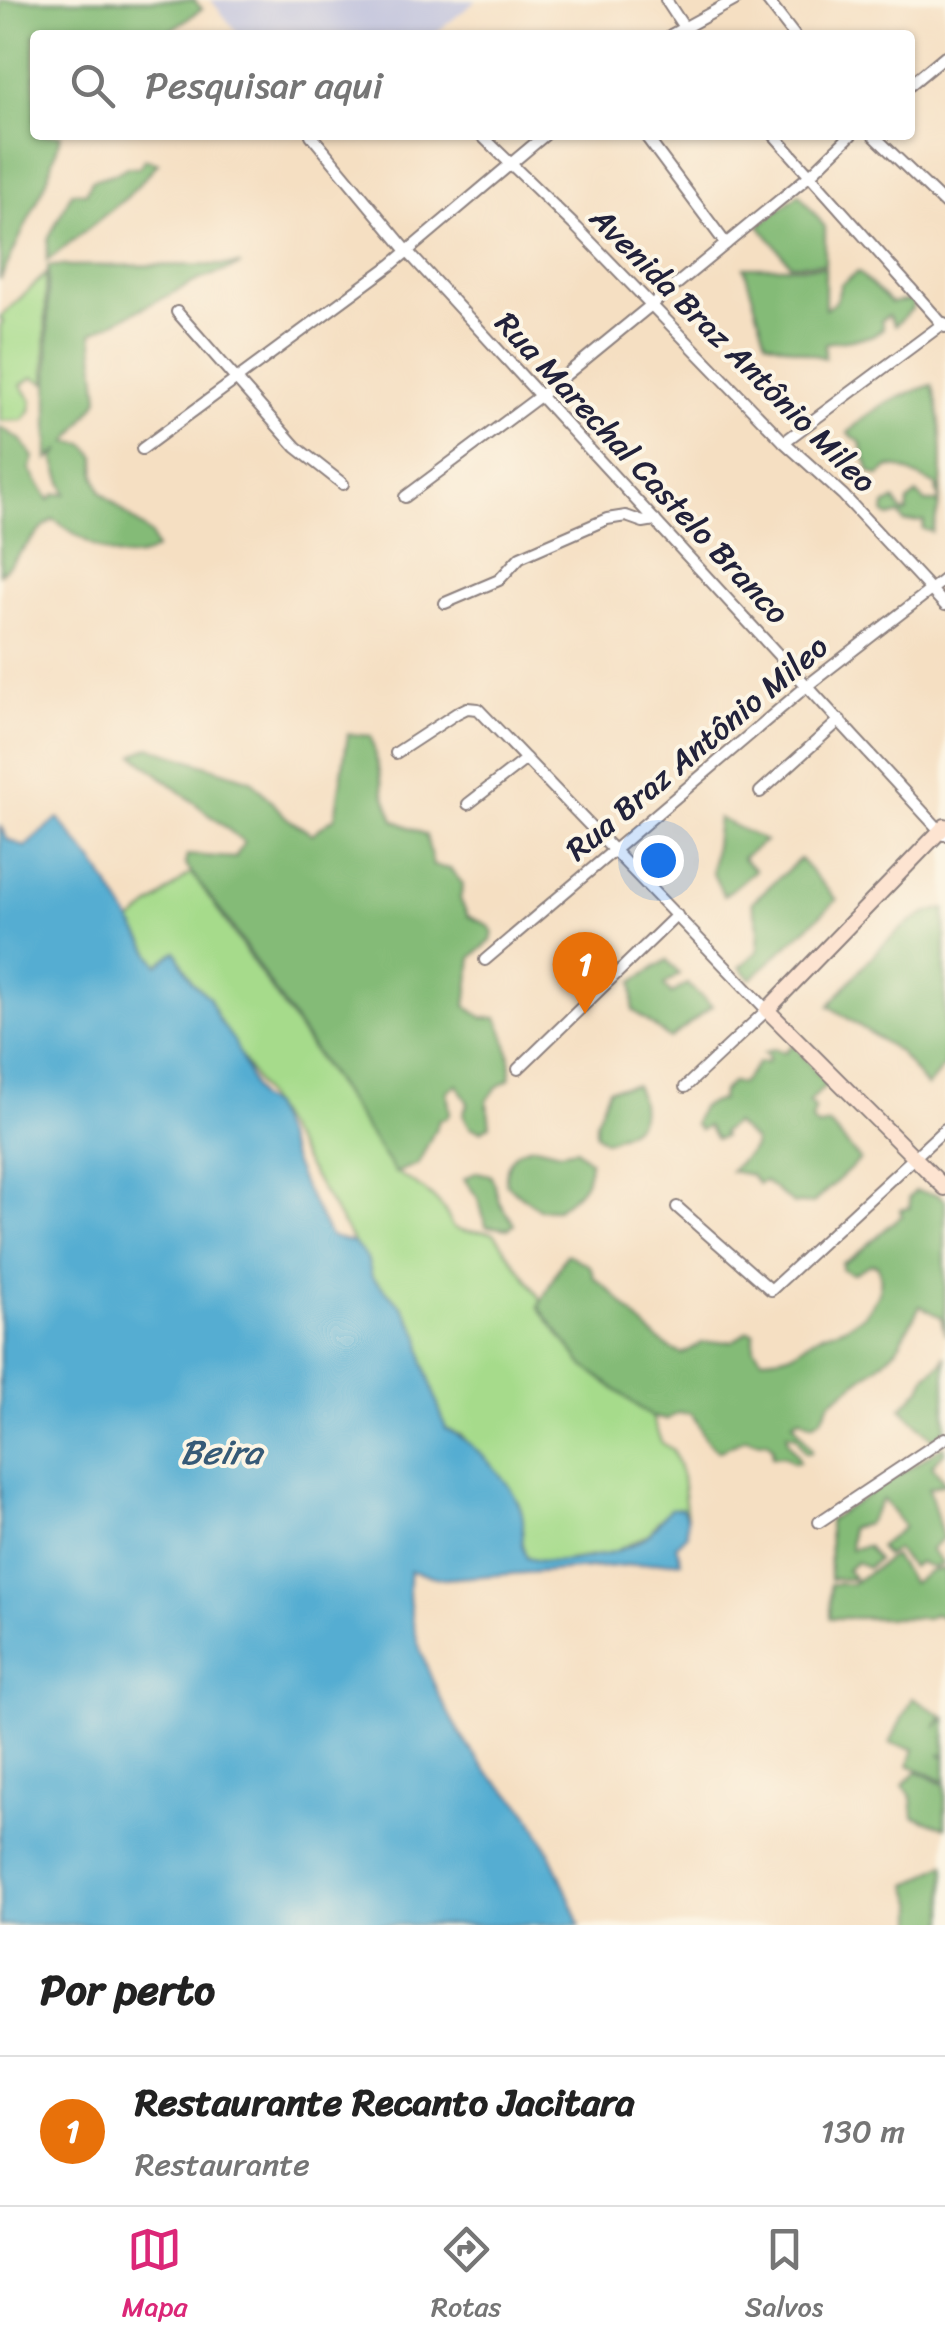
<!DOCTYPE html>
<html lang="pt">
<head>
<meta charset="utf-8">
<style>
	:root { --surface:#fff; --page:#f2f2f2; --text:#222; --muted:#767676; --line:#e0e0e0; --accent:#db2777 }
	body { margin:0; font-family:Sriracha,sans-serif; background:var(--page); color:var(--text) }
	.you { position:absolute; left:658px; top:860px; width:35px; height:35px; margin:-25px; border:8px solid #fff; border-radius:50%; background:#1a73e8; box-shadow:0 0 0 15px #1a73e833 }
	.badge { display:grid; place-items:center; width:65px; height:65px; border-radius:50%; background:var(--accent); color:#fff; font-size:32px; font-weight:700 }
	.pin { position:absolute; translate:-50% -82px; filter:drop-shadow(0 2px 5px #0008) }
	.pin::after { content:''; position:absolute; top:52px; width:35px; height:30px; background:inherit; clip-path:polygon(0 0,100% 0,50% 100%) }
	.list { margin:0; padding:0; list-style:none }
	h2 { display:flex; justify-content:space-between; align-items:center; height:130px; margin:0; padding:0 40px; font-size:42px }
	h2 small { font-size:32px; font-weight:400; color:var(--muted) }
	.list li { display:grid; grid-template-columns:65px 1fr auto; gap:30px; align-items:center; box-sizing:border-box; height:150px; padding:0 40px; border-top:2px solid var(--line) }
	.list b { display:block; font-size:38px; white-space:nowrap }
	.list p { margin:0; font-size:32px; white-space:nowrap; color:var(--muted) }
	.list em { font-size:32px; font-style:normal; color:var(--muted) }
	.icon { flex:none; width:55px; height:55px; fill:none; stroke:currentColor; stroke-width:2; stroke-linecap:round; stroke-linejoin:round }
	.map { position:relative; flex:none; width:945px; height:1925px; overflow:hidden }
	.search { position:absolute; background:var(--surface); box-shadow:0 2px 8px #0004; left:30px; right:30px; top:30px; height:110px; display:flex; align-items:center; gap:25px; box-sizing:border-box; padding:0 35px; border-radius:10px; color:var(--muted); font-size:38px }
	.sheet { height:280px; background:var(--surface) }
	nav { display:flex; justify-content:space-around; align-items:center; box-sizing:border-box; height:140px; border-top:2px solid var(--line); background:var(--surface); font-size:28px; color:var(--muted) }
	nav a { display:grid; justify-items:center; gap:5px }
	nav .on { color:var(--accent) }
	.map>svg:first-child { display:block }
	.industrial { fill:#c0c2dd }
	.green { fill:#a6db8b; stroke:#647e63; stroke-width:2.5 }
	.forest { fill:#84bb77; stroke:#536e59; stroke-width:2.5 }
	.water { fill:#55add2; stroke:#3c6886; stroke-width:2.5 }
	.lines { fill:none; stroke-linecap:round; stroke-linejoin:round }
	.street-casing { stroke:#8c807e; stroke-width:14 }
	.secondary-casing { stroke:#8c807e; stroke-width:18 }
	.street { stroke:#fff; stroke-width:10 }
	.secondary { stroke:#fde4d1; stroke-width:14 }
	.labels { text-anchor:middle; dominant-baseline:central; stroke-width:8; stroke-linejoin:round; paint-order:stroke }
	.street-label { font-size:32px; fill:#22223b; stroke:#fcf5e5 }
	.water-label { font-size:35px; font-style:italic; fill:#365a77; stroke:#fcf5e5 }
</style>
</head>
<body>
<div class="map">
<svg width="945" height="1925" viewBox="0 0 945 1925">
	<rect width="100%" height="100%" fill="#fcf5e5"/>
	<filter id="ink" filterUnits="userSpaceOnUse"><feTurbulence type="fractalNoise" baseFrequency=".01" numOctaves="2"/><feDisplacementMap in="SourceGraphic" scale="20" xChannelSelector="R" yChannelSelector="G"/><feConvolveMatrix kernelMatrix="1 2 1 2 8 2 1 2 1" color-interpolation-filters="sRGB"/></filter>
	<filter id="wash" filterUnits="userSpaceOnUse"><feTurbulence type="fractalNoise" baseFrequency=".0048" numOctaves="4" result="noise"/><feDisplacementMap in="SourceGraphic" scale="40" xChannelSelector="R" yChannelSelector="G"/><feGaussianBlur stdDeviation="2.25" result="paint"/><feColorMatrix in="noise" values="0 0 0 0 0 0 0 0 0 0 0 0 0 0 0 0 0 1.4 0 .05"/><feComposite in="paint" operator="in"/></filter>
	<g filter="url(#wash)">
		<rect width="100%" height="100%" fill="#f5dfc2"/>
		<path class="industrial" d="M211 0H477L433 35H239Z"/>
		<g class="green">
			<path d="M46 274 45 383 33 377 21 385 32 401 30 411 23 420 0 421V326L3 322 0 317Z"/>
			<path d="M192 872 395 1172C419 1186 444 1199 452 1227 464 1234 480 1230 494 1233L541 1299 539 1308 583 1365 652 1417 661 1442 673 1450 682 1477 687 1518 682 1508 658 1521 650 1533 612 1553 543 1564 527 1558 519 1539 523 1520 462 1435 446 1430 424 1364 420 1336 403 1307 372 1277 367 1258 354 1243 218 1019 209 997 192 982 176 952 158 965 131 922Z"/>
		</g>
		<g class="forest">
			<path d="M0 0H194L202 9 163 35H35V135H61L47 180 0 280Z"/>
			<path d="M145 159 158 163 127 197 47 261 48 239 72 192 86 193 92 180C106 176 115 175 127 167L138 168Z"/>
			<path d="M799 194 825 227V264H790L759 225Z"/>
			<path d="M241 265 199 280 92 333 99 399 68 442 85 444 96 458 95 475 101 492 151 535 156 549C121 573 83 538 53 519 32 536 19 556 0 574V427L21 440 34 457 30 470 49 500 55 494H66L54 459 61 449 48 460V266Z"/>
			<path d="M744 267H825V309L836 301 841 284 858 272 891 303 913 300 912 309 895 326 888 315 881 321 883 328 873 336 825 343V358L766 341Z"/>
			<path d="M932 385C945 424 945 498 932 532L923 529 924 521 904 522 899 514 889 517 884 513 885 505 894 500 903 513 907 512 908 501 917 494 926 502H937L940 499 936 490 939 487 900 468 889 467 879 476 870 472 860 442 848 433C871 408 900 395 932 385Z"/>
			<path d="M348 734 371 736 384 794 394 820 426 835 433 866 450 869 463 884 460 899 468 916 488 925 493 932 491 941 472 957 466 1006 483 1018H497C506 1034 513 1062 510 1079L497 1087 487 1100 490 1125 481 1131 470 1127 463 1114 468 1103 457 1084 447 1091 450 1113 446 1118 440 1119 418 1164 395 1173 231 925 185 864 187 855 235 858 244 842 134 755 150 747 251 780 287 818 312 834 335 817Z"/>
			<path d="M718 818 765 841 742 858 755 870 724 896 712 872Z"/>
			<path d="M800 859 837 900 751 979 740 967 758 951 759 929 752 902Z"/>
			<path d="M945 909V1065L927 1087 899 1052 829 1006C857 974 902 912 945 909Z"/>
			<path d="M667 960 679 974 664 985 671 994 687 984 712 1006 670 1039 633 1010V982Z"/>
			<path d="M793 1044 827 1084 809 1102 815 1109 812 1121 817 1127 829 1124 860 1160 813 1203 794 1204 764 1181 758 1184 751 1175 730 1171 754 1148V1141L734 1123 722 1132 723 1137 716 1139 707 1126 700 1130 694 1124C702 1102 699 1107 721 1100L722 1092 732 1082 741 1084 759 1062 767 1063 769 1057 764 1053 773 1049 785 1052Z"/>
			<path d="M635 1085C651 1120 637 1130 605 1141L596 1134V1121L609 1089Z"/>
			<path d="M535 1146 560 1152 576 1149 590 1161C590 1184 575 1196 557 1209H539L506 1184C505 1163 513 1148 535 1146Z"/>
			<path d="M477 1172 490 1175C497 1185 495 1194 501 1205 505 1213 511 1216 514 1225L508 1229 486 1226 478 1198 464 1179Z"/>
			<path d="M915 1191 939 1195 945 1201V1335L941 1317 920 1306 897 1348 879 1365 830 1402 822 1418 812 1424 800 1418 793 1422 812 1450 810 1453 805 1452 796 1436 787 1434C786 1445 798 1451 799 1462L794 1463 784 1456 772 1457 773 1448 767 1441 758 1442 746 1438 719 1451C699 1440 703 1425 690 1413H678L666 1420 652 1417 583 1365 539 1307C540 1303 564 1257 567 1254L590 1266 594 1278C627 1300 644 1338 682 1354L702 1343 734 1341 748 1331 754 1333V1348L762 1358C799 1356 792 1350 820 1335 829 1331 841 1330 850 1324 870 1314 888 1287 877 1265L871 1264 852 1274 842 1269V1263C859 1257 884 1227 902 1216L900 1210 910 1208 909 1198Z"/>
			<path d="M945 1355V1428L934 1440 901 1408 920 1390 927 1375 942 1363Z"/>
			<path d="M943 1446 944 1453 932 1465 945 1483 929 1488 943 1539 930 1550 943 1564 933 1568 919 1562 911 1567 896 1549 886 1556 879 1547 904 1527 883 1499 867 1524 850 1528 851 1549 867 1546 877 1560 867 1568 856 1562 847 1570 854 1579H830L829 1520Z"/>
			<path d="M894 1556 912 1583 931 1571 945 1569V1619L935 1614 927 1618H830V1584H851Z"/>
			<path d="M912 1698 942 1715 935 1728 945 1717V1755L939 1754 945 1757V1782L909 1765 914 1749 890 1743Z"/>
			<path d="M917 1771 945 1785V1827L914 1817 912 1797 903 1785Z"/>
			<path d="M945 1864V1925H915V1905L908 1885Z"/>
		</g>
		<path class="water" d="M58 818 96 865 158 965 176 951 192 982 209 997 218 1019 234 1041 258 1098 271 1106 301 1181 330 1236 354 1243 367 1258 372 1277 403 1307 420 1336 424 1363 446 1429C472 1439 521 1490 523 1520 524 1540 517 1535 527 1558 556 1568 625 1555 649 1534 657 1527 662 1516 670 1509L682 1508 687 1518V1534L676 1545 681 1561 444 1579 410 1571C401 1632 450 1729 490 1775 502 1788 518 1798 528 1813 550 1849 565 1886 580 1925H0V825L7 839 25 847Z"/>
	</g>
	<g filter="url(#ink)">
		<g class="lines">
			<defs>
				<g id="street">
					<path d="M666 0 689 35"/>
					<path d="M767 0 794 35"/>
					<path d="M671 35 735 0"/>
					<path d="M910 85 945 56"/>
					<path d="M311 135 408 252 944 835"/>
					<path d="M481 135 577 228 784 442 843 495 945 605"/>
					<path d="M645 135 726 244"/>
					<path d="M774 135 945 327"/>
					<path d="M873 135 945 204"/>
					<path d="M177 312 296 447 343 484"/>
					<path d="M784 442 944 323"/>
					<path d="M142 449 391 265 545 135"/>
					<path d="M405 497 540 396 809 176 851 135"/>
					<path d="M445 603 499 580 520 557 607 519 626 516 643 522 655 520"/>
					<path d="M396 753 457 713 467 708 478 709 767 1010 685 1087"/>
					<path d="M760 792 840 720"/>
					<path d="M468 804 526 759"/>
					<path d="M485 960 808 685 945 579"/>
					<path d="M518 1069 677 915"/>
					<path d="M677 1207 771 1290 945 1129"/>
					<path d="M819 1522 945 1438"/>
				</g>
				<path id="secondary" d="M945 826 767 1010 945 1188"/>
			</defs>
			<use href="#street" class="street-casing"/>
			<use href="#secondary" class="secondary-casing"/>
			<use href="#street" class="street"/>
			<use href="#secondary" class="secondary"/>
		</g>
	</g>
	<g class="labels">
		<g class="street-label">
			<text transform="translate(733 350) rotate(45)">Avenida Braz Antônio Mileo</text>
			<text transform="translate(642 468) rotate(47)">Rua Marechal Castelo Branco</text>
			<text transform="translate(697 748) rotate(-40)">Rua Braz Antônio Mileo</text>
		</g>
		<g class="water-label">
			<text x="221" y="1452">Beira</text>
		</g>
	</g>
</svg>
<div class="you"></div>
<div class="pin badge" style="left:585px;top:1014px;background:#e8710a">1</div>
<div class="search"><svg class="icon" aria-label="search" viewBox="0 0 24 24"><circle cx="10" cy="10" r="6"/><path d="M15 15l6 6"/></svg>Pesquisar aqui</div>
</div>
<section class="sheet">
<h2>Por perto<small></small></h2>
<ul class="list">
<li><span class="badge" style="background:#e8710a">1</span><div><b>Restaurante Recanto Jacitara</b><p>Restaurante</p></div><em>130 m</em></li>
</ul>
</section>
<nav>
<a class="on"><svg class="icon" aria-label="map" viewBox="0 0 24 24"><path d="M3 6l6-2 6 2 6-2v14l-6 2-6-2-6 2zM9 4v14M15 6v14"/></svg>Mapa</a>
<a><svg class="icon" aria-label="directions" viewBox="0 0 24 24"><path d="M12 3l9 9-9 9-9-9zM9 14v-3h6M13 9l2 2-2 2"/></svg>Rotas</a>
<a><svg class="icon" aria-label="saved" viewBox="0 0 24 24"><path d="M7 4h10v16l-5-4-5 4z"/></svg>Salvos</a>
</nav>
</body>
</html>
